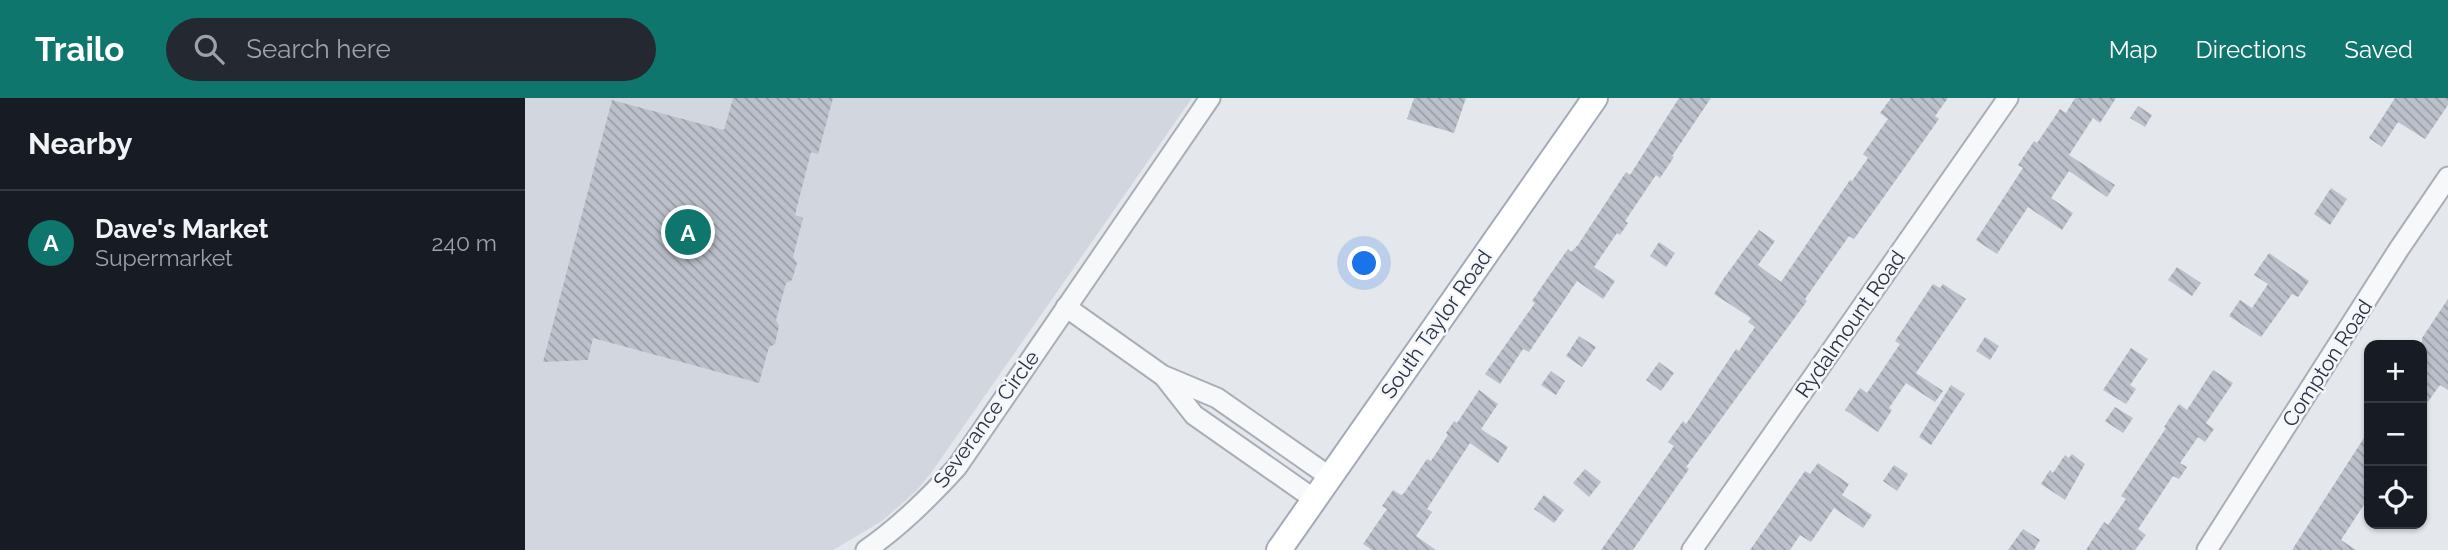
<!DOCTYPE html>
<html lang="en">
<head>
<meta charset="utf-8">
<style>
	:root { --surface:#171b24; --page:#242831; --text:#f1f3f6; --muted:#9ea1a6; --line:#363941; --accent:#0f766e }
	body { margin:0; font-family:Raleway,sans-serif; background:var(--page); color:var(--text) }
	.controls { position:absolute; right:21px; bottom:21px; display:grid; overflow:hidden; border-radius:14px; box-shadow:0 2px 5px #0004 }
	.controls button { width:63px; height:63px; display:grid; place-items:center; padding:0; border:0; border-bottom:2px solid var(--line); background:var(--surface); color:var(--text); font:35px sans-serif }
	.you { position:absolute; left:840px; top:166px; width:24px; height:24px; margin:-18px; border:5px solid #fff; border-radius:50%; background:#1a73e8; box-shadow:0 0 0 10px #1a73e833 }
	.badge { display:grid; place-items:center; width:46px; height:46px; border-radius:50%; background:var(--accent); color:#fff; font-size:23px; font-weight:700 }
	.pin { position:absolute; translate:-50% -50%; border:4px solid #fff; box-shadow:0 2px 7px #0006 }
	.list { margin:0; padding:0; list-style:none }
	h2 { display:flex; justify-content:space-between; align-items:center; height:91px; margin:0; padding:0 28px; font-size:30px }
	h2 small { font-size:23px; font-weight:400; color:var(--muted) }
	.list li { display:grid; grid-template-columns:46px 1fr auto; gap:21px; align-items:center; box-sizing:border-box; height:105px; padding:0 28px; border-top:2px solid var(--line) }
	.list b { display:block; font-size:26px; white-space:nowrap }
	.list p { margin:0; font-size:23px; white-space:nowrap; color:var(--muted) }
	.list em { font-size:23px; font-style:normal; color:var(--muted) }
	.icon { flex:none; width:38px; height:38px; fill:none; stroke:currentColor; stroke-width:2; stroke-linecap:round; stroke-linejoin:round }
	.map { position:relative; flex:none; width:1923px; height:452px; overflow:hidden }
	header { display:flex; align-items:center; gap:42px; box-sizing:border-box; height:98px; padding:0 35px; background:var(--accent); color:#fff }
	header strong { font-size:33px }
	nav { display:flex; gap:38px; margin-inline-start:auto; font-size:24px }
	.search { width:490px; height:63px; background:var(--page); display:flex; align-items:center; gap:18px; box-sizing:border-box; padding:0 24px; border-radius:38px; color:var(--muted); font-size:26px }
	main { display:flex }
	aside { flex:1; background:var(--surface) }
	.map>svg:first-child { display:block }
	.built { fill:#d2d6de }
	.building { fill:url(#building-back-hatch) }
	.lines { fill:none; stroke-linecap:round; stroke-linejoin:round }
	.minor-casing { stroke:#a9aeb7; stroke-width:23 }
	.major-casing { stroke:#a3abb8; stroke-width:28 }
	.minor { stroke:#f7f8fa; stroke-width:19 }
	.major { stroke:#fff; stroke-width:24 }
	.labels { text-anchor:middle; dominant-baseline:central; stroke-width:5; stroke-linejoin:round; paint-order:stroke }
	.street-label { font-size:21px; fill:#2b3445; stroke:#f4f6f9 }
</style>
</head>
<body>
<header>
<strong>Trailo</strong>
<div class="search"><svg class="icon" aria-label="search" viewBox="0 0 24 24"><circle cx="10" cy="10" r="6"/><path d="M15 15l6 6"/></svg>Search here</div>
<nav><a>Map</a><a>Directions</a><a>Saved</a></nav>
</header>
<main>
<aside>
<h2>Nearby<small></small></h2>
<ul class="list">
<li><span class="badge">A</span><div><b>Dave's Market</b><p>Supermarket</p></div><em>240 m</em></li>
</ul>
</aside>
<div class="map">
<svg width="1923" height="452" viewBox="0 0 1923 452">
	<defs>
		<pattern id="building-back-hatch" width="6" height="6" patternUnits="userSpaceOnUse" patternTransform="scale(1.75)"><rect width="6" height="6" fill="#bbc0ca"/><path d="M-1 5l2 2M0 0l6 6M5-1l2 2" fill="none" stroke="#989da6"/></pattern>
	</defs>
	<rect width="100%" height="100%" fill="#e4e7ec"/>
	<path class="built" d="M0 0H667L406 375 391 393 357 423 308 452H0Z"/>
	<g class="building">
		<path d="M208 0H308L293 56 286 54 270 117 278 120 268 159 272 165 267 182 261 185 251 222 254 228 250 246 244 249 234 285 68 240 63 262 18 264 87 2 199 32Z"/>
		<path d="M889 0H941L929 35 882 21Z"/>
		<path d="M1154 0H1186L1147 58 1149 59 1135 80 1131 77 1100 123 1103 125 1095 137 1092 135 1069 169 1090 183 1078 201 1052 183 1004 254 998 251 975 286 960 276 1010 205 1007 203 1024 178 1043 151 1046 154 1053 147 1101 74 1105 77Z"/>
		<path d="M1366 0H1423L1410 18 1414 21 1329 141 1324 138 1280 201 1282 203 1161 369 1164 371 1108 452H1076L1149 348 1143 344 1158 323 1161 326 1211 251 1214 253 1230 229 1223 224 1226 220 1189 196 1199 180 1234 132 1250 143 1233 167 1256 184 1325 82 1327 83 1343 60 1338 56 1363 21 1355 15Z"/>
		<path d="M1550 0H1591L1575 25 1568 20 1544 57 1590 87 1582 99 1544 73 1526 100 1548 115 1537 132 1503 109 1472 156 1451 142 1498 70 1493 67 1509 43 1512 45 1535 11 1541 15Z"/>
		<path d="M1870 0H1923V7L1900 41 1873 24 1857 49 1844 40Z"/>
		<path d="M1613 8 1627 17 1620 29 1605 20Z"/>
		<path d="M1806 90 1822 101 1805 127 1789 116Z"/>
		<path d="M1134 144 1150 155 1141 169 1125 158Z"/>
		<path d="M1744 155 1784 183 1773 199 1767 196 1736 239 1704 218 1715 202 1727 210 1743 186 1729 177Z"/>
		<path d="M1652 169 1676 185 1667 198 1643 182Z"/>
		<path d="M1408 186 1415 190 1418 186 1441 201 1391 275 1418 293 1410 304 1381 285 1364 310 1367 312 1353 334 1320 312 1335 290 1342 295 1375 246 1370 243Z"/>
		<path d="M1923 201V292L1915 287 1897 312V240Z"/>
		<path d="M1054 238 1071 249 1057 269 1041 258Z"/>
		<path d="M1460 239 1474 248 1465 262 1451 253Z"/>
		<path d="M1606 250 1623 261 1605 287 1611 291 1601 306 1578 292Z"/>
		<path d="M1134 264 1149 275 1136 293 1121 282Z"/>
		<path d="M1688 272 1708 285 1681 325 1689 331 1680 344 1673 339 1655 365 1662 369 1654 381 1648 378 1613 431 1621 437 1610 452H1561L1579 424 1583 427 1601 401 1596 398 1641 330 1639 329 1654 306 1662 312Z"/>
		<path d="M1026 273 1040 283 1031 297 1016 287Z"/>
		<path d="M1426 287 1440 296 1406 347 1394 339Z"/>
		<path d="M954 292 973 306 956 331 983 349 973 365 945 345 902 411 907 414 891 438 911 452H847L838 446 862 411 857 408 868 392 876 397 879 395 902 361 906 363 923 337 921 335 929 323 932 325Z"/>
		<path d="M1590 309 1608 320 1598 335 1580 323Z"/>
		<path d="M1844 332V399L1816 442 1831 452H1767Z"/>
		<path d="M1547 356 1560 366 1540 402 1516 386 1525 372 1528 375 1540 357 1544 360Z"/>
		<path d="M1293 365 1324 386 1317 397 1347 417 1338 430 1309 410 1286 444 1275 437 1265 452H1225L1280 373 1285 376Z"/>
		<path d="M1369 367 1383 376 1372 393 1358 383Z"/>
		<path d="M1060 371 1076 384 1064 399 1048 385Z"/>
		<path d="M1019 397 1039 412 1029 425 1009 411Z"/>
		<path d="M1498 431 1515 442 1509 452H1483Z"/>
	</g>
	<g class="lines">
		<defs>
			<g id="minor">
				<path d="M541 209 637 277 692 300 805 379"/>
				<path d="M640 280 669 317 789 401"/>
				<path d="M341 452C376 428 404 400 432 369L685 0"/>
				<path d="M1167 452 1483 0"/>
				<path d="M1682 452 1874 151 1923 79"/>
			</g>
			<path id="major" d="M754 452 1070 0"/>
		</defs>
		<use href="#minor" class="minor-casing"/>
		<use href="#major" class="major-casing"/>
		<use href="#minor" class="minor"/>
		<use href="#major" class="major"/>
	</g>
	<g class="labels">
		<g class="street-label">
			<text transform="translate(911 226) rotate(-55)">South Taylor Road</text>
			<text transform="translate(1325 226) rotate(-55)">Rydalmount Road</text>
			<text transform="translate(1802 265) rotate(-57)">Compton Road</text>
			<text transform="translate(461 321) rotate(-54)">Severance Circle</text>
		</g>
	</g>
</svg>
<div class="controls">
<button>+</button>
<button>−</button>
<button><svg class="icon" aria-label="locate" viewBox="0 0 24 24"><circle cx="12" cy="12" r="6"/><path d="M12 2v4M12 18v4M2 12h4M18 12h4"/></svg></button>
</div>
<div class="you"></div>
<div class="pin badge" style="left:163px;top:134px">A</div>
</div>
</main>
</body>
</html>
